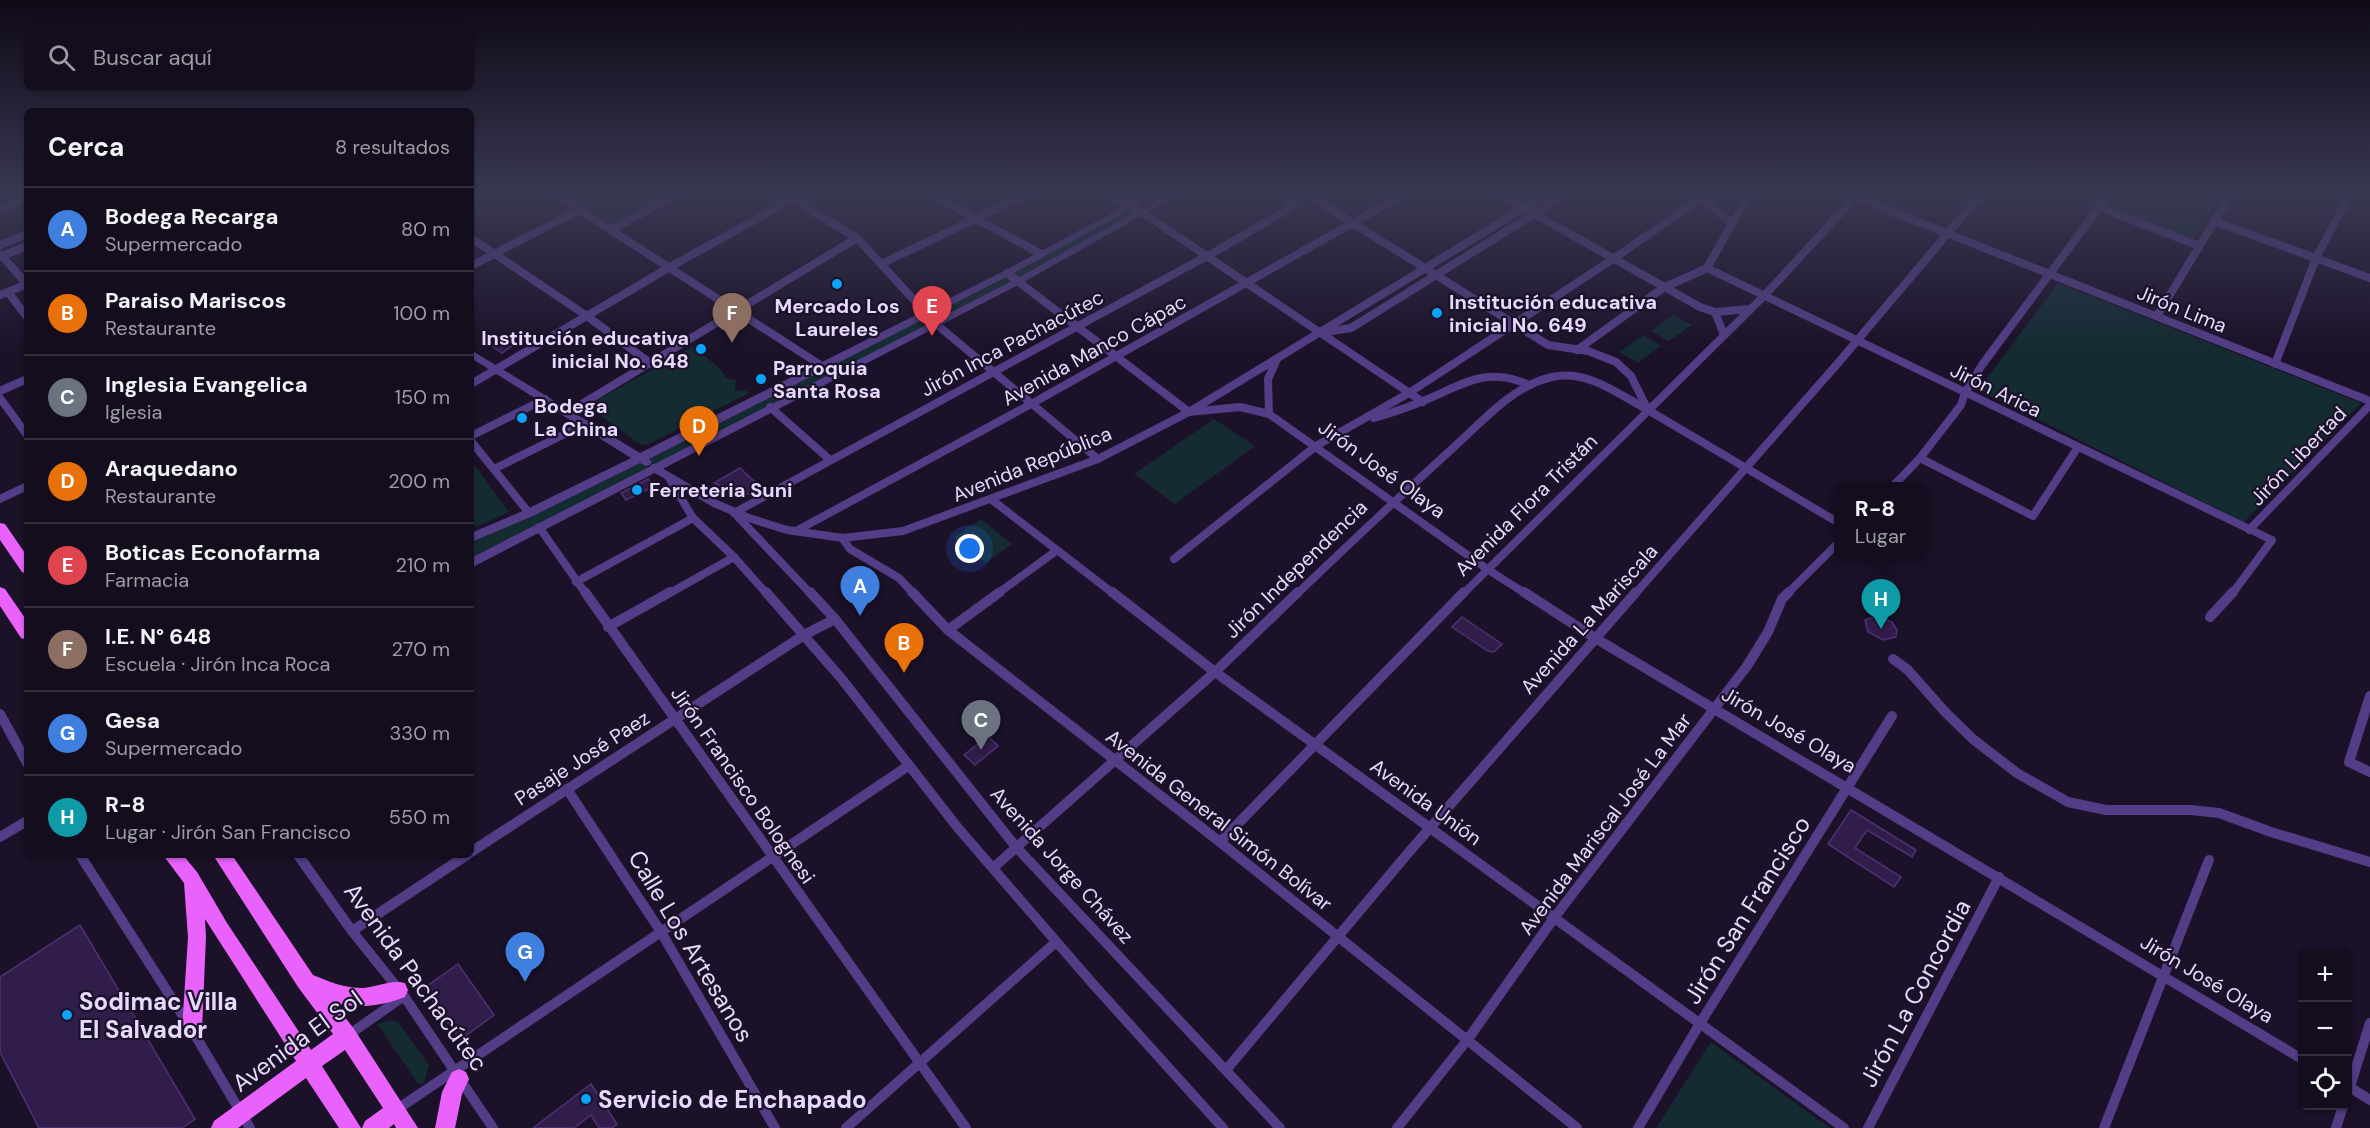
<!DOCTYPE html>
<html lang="es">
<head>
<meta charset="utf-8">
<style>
	:root { --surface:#140d1e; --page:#211b2b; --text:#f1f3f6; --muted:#9d9ca4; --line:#332d3c; --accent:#db2777 }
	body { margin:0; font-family:"DM Sans",sans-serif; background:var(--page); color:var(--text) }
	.controls { position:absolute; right:18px; bottom:18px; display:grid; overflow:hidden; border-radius:9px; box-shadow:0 2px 4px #0004 }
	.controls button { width:54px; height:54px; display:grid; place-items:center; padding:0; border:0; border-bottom:2px solid var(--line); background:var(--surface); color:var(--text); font:30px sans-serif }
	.you { position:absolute; left:970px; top:549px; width:21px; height:21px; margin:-15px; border:4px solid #fff; border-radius:50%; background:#1a73e8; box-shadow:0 0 0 9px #1a73e833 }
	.badge { display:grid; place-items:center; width:39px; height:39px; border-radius:50%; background:var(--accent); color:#fff; font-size:20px; font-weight:700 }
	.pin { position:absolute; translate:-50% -50px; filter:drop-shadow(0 2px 3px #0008) }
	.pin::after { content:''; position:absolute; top:32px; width:21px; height:18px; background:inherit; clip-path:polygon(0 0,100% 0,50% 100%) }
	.popup { position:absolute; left:1834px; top:482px; width:93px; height:78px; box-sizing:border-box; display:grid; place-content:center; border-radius:9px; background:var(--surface); filter:drop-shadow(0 2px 4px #0005); font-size:20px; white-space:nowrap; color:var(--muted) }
	.popup b { font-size:22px; color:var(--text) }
	.popup::after { content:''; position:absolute; left:50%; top:100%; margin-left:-12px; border:12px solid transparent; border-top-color:var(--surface) }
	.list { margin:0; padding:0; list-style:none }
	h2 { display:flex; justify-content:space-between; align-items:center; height:78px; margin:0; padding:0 24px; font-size:26px }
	h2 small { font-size:20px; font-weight:400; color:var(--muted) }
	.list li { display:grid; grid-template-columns:39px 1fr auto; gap:18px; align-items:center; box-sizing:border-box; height:84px; padding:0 24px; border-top:2px solid var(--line) }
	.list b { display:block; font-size:22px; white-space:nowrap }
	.list p { margin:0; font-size:20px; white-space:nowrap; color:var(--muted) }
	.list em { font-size:20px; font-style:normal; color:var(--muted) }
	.icon { flex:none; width:33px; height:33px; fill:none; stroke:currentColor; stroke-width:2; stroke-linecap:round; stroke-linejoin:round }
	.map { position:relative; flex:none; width:2370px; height:1128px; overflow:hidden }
	.search { position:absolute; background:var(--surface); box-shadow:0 2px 4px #0004; left:24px; top:24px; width:450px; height:66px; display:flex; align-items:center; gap:15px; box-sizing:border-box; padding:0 21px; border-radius:9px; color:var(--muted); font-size:22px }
	.panel { position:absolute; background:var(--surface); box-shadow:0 2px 4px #0004; left:24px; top:108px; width:450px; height:750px; border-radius:9px }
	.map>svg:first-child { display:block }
	.green { fill:#142b32 }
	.building { fill:#311d49; stroke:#4f3075; stroke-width:1.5 }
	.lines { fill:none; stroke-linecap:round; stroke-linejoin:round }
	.minor-far1 { stroke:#533d86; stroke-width:8 }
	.minor { stroke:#533d86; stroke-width:10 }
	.tertiary { fill:#533d86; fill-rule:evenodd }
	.primary { fill:#ea62fc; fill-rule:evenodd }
	.poi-dot { fill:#09a3fa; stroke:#1b1128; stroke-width:2 }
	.labels { text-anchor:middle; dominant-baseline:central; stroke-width:4.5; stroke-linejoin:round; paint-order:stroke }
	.poi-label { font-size:20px; font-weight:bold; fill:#e7d9fe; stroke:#1b1128; text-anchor:start }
	.street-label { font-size:20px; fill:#e7d9fe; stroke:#1b1128 }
	.near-street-label { font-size:24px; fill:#e7d9fe; stroke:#1b1128 }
	.near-poi-label { font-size:24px; font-weight:bold; fill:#e7d9fe; stroke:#1b1128; text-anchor:start }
</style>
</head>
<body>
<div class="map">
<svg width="2370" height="1128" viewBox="0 0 2370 1128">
	<rect width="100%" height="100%" fill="#1b1128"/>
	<g class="green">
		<path d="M565 194H645L657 202 613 225Z"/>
		<path d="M2118 194H2206L2219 199 2193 240 2109 207Z"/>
		<path d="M1133 209 1140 214 937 321 931 314Z"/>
		<path d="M2058 283 2361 403 2244 522 1978 390Z"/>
		<path d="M1673 315 1692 325 1669 341 1651 331Z"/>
		<path d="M924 317 931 324 655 465 646 458Z"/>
		<path d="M1643 335 1661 346 1638 363 1619 352Z"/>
		<path d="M693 346C702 357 720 364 726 378L736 380 735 390 747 391 749 393 647 445 640 444 587 406Z"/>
		<path d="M1214 419 1255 446 1175 504 1134 474Z"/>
		<path d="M471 460 509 512 471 529Z"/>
		<path d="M638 461 649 468 471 558V542Z"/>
		<path d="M981 519 1012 544 985 563 954 537Z"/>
		<path d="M390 1020 398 1022 429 1065 424 1083 419 1085 377 1024Z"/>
		<path d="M1711 1042 1830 1128H1656Z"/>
	</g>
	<g class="building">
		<path d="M498 337 512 346 502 353 488 343Z"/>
		<path d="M740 468 760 487 749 494H742L714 483Z"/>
		<path d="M648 479 654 486 626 500 621 493Z"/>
		<path d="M1877 616 1892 622 1897 630 1896 637 1883 640 1868 632 1865 620Z"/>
		<path d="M1462 617 1471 623 1502 644 1494 652 1488 651 1452 627Z"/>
		<path d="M988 736 998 746 975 765 964 755Z"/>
		<path d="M1851 810 1916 850 1912 857 1867 830 1855 848 1901 877 1894 887 1828 844Z"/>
		<path d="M80 925 195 1119 182 1128H39L0 1052V977Z"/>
		<path d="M458 964 494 1015 460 1040 424 988Z"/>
		<path d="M591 1084 617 1124 612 1128H599L591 1115 574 1128H533Z"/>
	</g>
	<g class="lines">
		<g class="minor-far1">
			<path d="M555 194 822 366"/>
			<path d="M784 194 857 238 936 324 1098 459"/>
			<path d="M931 194 1041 254"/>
			<path d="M1111 194 1143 213 1423 402"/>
			<path d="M1298 194 1311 197 1548 345 1588 351 1616 362 1631 376 1648 410 1839 523"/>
			<path d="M1499 194 1700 307 1715 312 1750 309"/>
			<path d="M1685 194 1713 207 1732 223"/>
			<path d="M1848 194 2370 401"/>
			<path d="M2213 194 2228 199"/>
			<path d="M1700 199 1733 194"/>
			<path d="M2099 207 2199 246"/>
			<path d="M0 209 27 198"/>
			<path d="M2214 221 2370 278"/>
			<path d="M611 230 677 194"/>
			<path d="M471 238 587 316 650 363"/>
			<path d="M0 245 27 234"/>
			<path d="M0 254 27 284"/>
			<path d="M2 256 27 246"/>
			<path d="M881 264 1027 194"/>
			<path d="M471 266 579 210"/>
			<path d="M1707 268 2272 540 2232 594"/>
			<path d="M1007 273 1189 412 1240 407 1269 414 1487 569 1526 594"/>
			<path d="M8 292 27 317"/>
			<path d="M0 295 27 284"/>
			<path d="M1715 312 1724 335"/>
			<path d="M2157 316 2231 194"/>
			<path d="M1325 332 1351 328 1566 194"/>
			<path d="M1577 350 1663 288 1707 268 1749 194"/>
			<path d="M2275 364 2316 258 2350 194"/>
			<path d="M471 384 670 267 801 194"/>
			<path d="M0 391 27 379"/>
			<path d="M0 398 27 435"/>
			<path d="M770 407 829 459"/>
			<path d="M567 413 857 238"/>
			<path d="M1269 414 1268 379 1277 359"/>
			<path d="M1374 418C1391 413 1407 408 1423 401 1462 385 1487 365 1529 385"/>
			<path d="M471 436 545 399"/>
			<path d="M471 441 529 513"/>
			<path d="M1920 458 2033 516 2078 447"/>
			<path d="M654 468 714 503 749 518 787 530 843 538 903 531 1098 459 1189 412 1547 194"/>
			<path d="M494 469 585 424"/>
			<path d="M669 478 693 518 734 557 767 594"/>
			<path d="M1893 486 1920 458 1961 405 1965 393 1982 365 2109 194"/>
			<path d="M0 499 27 486"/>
			<path d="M992 500 1114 594"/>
			<path d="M734 513 1220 249 1288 209 1295 201 1296 194"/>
			<path d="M738 517 811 594"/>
			<path d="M539 527 586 594"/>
			<path d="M2249 530 2370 405"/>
			<path d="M796 531 1033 403 1404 194"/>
			<path d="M842 538 850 549 899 578 914 594"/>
			<path d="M1174 559 1316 446 1409 393 1613 259 1707 194"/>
			<path d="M576 582 693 518"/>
			<path d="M668 594 734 557"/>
			<path d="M997 594 1056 551"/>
			<path d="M1297 594C1348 545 1400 496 1453 448 1482 422 1512 386 1552 377 1587 369 1618 394 1648 410"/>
			<path d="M1463 594 1764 296 1858 194"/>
			<path d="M1635 594 1839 362 1981 194"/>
			<path d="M1787 594 1839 542"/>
		</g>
		<g class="minor">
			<path d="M585 592 966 1128"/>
			<path d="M766 592 841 678 958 828 1093 984 1223 1128"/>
			<path d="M810 592 835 619 1016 847 1280 1128"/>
			<path d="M912 592 948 630 1220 842 1577 1128"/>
			<path d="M1112 592 1215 672 1844 1128"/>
			<path d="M1524 592 1595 638 2302 1059"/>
			<path d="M2210 617 2233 592"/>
			<path d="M608 627 670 592"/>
			<path d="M948 630 1000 592"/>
			<path d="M1893 659 1908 670 1946 713 1974 740 2017 773 2068 802 2106 810H2191L2219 813 2271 832 2370 862"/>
			<path d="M2370 696 2349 762 2370 772"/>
			<path d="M0 714 27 763"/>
			<path d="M567 789 661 932 775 1128"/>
			<path d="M0 837 27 821"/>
			<path d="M1220 842 1464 592"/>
			<path d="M471 852 804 635 835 619"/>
			<path d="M80 855 192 1030 250 1128"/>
			<path d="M298 855 352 931 404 996 493 1128"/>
			<path d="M994 867 1215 672 1298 592"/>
			<path d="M352 931 467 855"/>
			<path d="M347 1036 404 996"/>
			<path d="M1226 1070 1409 852 1636 592"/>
			<path d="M2348 1086 2370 1100"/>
			<path d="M2348 1093 2370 1023"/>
			<path d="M396 1110 908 766"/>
			<path d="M846 1128 1056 942"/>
			<path d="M1397 1128 1468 1039 1554 918 1747 666 1768 632 1782 599 1789 592"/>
			<path d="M1638 1128 1699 1025 1892 716"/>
			<path d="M1868 1128 1999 877"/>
			<path d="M2104 1128 2209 860"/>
			<path d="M2336 1128 2343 1106"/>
		</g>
		<g class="tertiary">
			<path d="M1147 194H1159L1010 275 649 459 652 462 650 465 646 466 640 463 533 516 471 542V533L525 510 631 458 471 358V350L640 453 1004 271Z"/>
			<path d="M1168 194H1180L1022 283 471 568V558L1016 279Z"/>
		</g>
		<g class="primary">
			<path d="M0 523 5 524 27 556V574L22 572 0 540Z"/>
			<path d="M0 587 5 589 27 621V640L21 638 0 606Z"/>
			<path d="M163 855H183L197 872 227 923 311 1050 333 1034 298 987 213 855H232L313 975C330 982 344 988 363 988 376 987 393 979 405 983L408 990 405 997C382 1006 358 1009 334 1003L354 1029 418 1128H396L394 1124 389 1128H362L365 1121 383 1108 345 1050 322 1066 361 1128H339L306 1078 238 1128H211L214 1121 296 1061 205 919 206 937 202 1030 199 1037 192 1040 185 1037 182 1030 188 937 184 883Z"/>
			<path d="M459 1069 466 1072 469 1079 462 1094 455 1128H435L442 1092 452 1072Z"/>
		</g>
	</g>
	<linearGradient id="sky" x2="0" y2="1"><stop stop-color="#0f0916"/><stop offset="0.55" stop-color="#393853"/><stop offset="1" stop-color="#393853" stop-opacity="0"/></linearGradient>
	<rect width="2370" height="352" fill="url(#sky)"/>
	<g class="poi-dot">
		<circle cx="837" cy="284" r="6"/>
		<circle cx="1437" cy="313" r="6"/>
		<circle cx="701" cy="349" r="6"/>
		<circle cx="761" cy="379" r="6"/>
		<circle cx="522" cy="418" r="6"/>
		<circle cx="637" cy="490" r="6"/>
		<circle cx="67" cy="1015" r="6"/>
		<circle cx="586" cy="1099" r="6"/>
	</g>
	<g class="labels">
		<g class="poi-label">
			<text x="1449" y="302">Institución educativa<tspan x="1449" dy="23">inicial No. 649</tspan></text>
			<text x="837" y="306" text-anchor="middle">Mercado Los<tspan x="837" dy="23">Laureles</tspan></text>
			<text x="689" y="338" text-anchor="end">Institución educativa<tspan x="689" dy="23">inicial No. 648</tspan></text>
			<text x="773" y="368">Parroquia<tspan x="773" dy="23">Santa Rosa</tspan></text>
			<text x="534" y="406">Bodega<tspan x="534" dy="23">La China</tspan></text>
			<text x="649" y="490">Ferreteria Suni</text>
		</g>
		<g class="street-label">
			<text transform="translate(2182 309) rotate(22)">Jirón Lima</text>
			<text transform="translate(1012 343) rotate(-28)">Jirón Inca Pachacútec</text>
			<text transform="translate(1094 350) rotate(-29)">Avenida Manco Cápac</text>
			<text transform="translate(1996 390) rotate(26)">Jirón Arica</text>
			<text transform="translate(2298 456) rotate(-46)">Jirón Libertad</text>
			<text transform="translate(1032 464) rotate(-22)">Avenida República</text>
			<text transform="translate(1382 469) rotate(36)">Jirón José Olaya</text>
			<text transform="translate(1526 505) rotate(-45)">Avenida Flora Tristán</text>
			<text transform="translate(1296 569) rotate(-44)">Jirón Independencia</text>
			<text transform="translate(1589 619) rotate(-48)">Avenida La Mariscala</text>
			<text transform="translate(1789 730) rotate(30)">Jirón José Olaya</text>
			<text transform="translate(582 758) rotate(-33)">Pasaje José Paez</text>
			<text transform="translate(743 785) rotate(55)">Jirón Francisco Bolognesi</text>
			<text transform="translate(1426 802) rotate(36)">Avenida Unión</text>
			<text transform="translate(1219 820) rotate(38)">Avenida General Simón Bolívar</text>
			<text transform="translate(1605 824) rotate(-53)">Avenida Mariscal José La Mar</text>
			<text transform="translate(1062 865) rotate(48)">Avenida Jorge Chávez</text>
			<text transform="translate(2207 979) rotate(31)">Jirón José Olaya</text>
		</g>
		<g class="near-street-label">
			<text transform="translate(1747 910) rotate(-58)">Jirón San Francisco</text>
			<text transform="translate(691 946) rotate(59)">Calle Los Artesanos</text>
			<text transform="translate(416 977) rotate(54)">Avenida Pachacútec</text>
			<text transform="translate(1915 993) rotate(-62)">Jirón La Concordia</text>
			<text transform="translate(297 1041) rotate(-36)">Avenida El Sol</text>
		</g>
		<g class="near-poi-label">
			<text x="79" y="1001">Sodimac Villa<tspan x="79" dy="28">El Salvador</tspan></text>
			<text x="598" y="1099">Servicio de Enchapado</text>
		</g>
	</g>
</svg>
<div class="controls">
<button>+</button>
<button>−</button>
<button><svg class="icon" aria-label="locate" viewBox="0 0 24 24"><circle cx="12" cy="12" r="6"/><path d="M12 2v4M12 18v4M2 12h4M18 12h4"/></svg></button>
</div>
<div class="you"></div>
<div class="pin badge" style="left:860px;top:616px;background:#3f7fe0">A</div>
<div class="pin badge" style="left:904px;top:673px;background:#e8710a">B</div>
<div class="pin badge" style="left:981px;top:750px;background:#6b7280">C</div>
<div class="pin badge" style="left:699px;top:456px;background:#e8710a">D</div>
<div class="pin badge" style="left:932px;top:336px;background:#e0444e">E</div>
<div class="pin badge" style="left:732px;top:343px;background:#8d6e63">F</div>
<div class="pin badge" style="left:525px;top:982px;background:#3f7fe0">G</div>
<div class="pin badge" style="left:1881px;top:629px;background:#0f9aa8">H</div>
<div class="popup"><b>R-8</b>Lugar</div>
<div class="search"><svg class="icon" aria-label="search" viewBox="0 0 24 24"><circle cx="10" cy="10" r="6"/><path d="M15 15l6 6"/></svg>Buscar aquí</div>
<section class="panel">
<h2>Cerca<small>8 resultados</small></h2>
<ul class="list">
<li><span class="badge" style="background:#3f7fe0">A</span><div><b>Bodega Recarga</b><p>Supermercado</p></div><em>80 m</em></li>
<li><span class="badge" style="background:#e8710a">B</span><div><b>Paraiso Mariscos</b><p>Restaurante</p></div><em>100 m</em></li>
<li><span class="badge" style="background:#6b7280">C</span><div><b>Inglesia Evangelica</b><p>Iglesia</p></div><em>150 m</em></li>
<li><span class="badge" style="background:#e8710a">D</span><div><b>Araquedano</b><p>Restaurante</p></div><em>200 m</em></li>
<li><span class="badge" style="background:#e0444e">E</span><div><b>Boticas Econofarma</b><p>Farmacia</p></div><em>210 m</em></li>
<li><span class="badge" style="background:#8d6e63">F</span><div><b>I.E. N° 648</b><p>Escuela · Jirón Inca Roca</p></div><em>270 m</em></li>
<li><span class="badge" style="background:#3f7fe0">G</span><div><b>Gesa</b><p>Supermercado</p></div><em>330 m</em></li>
<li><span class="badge" style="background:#0f9aa8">H</span><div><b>R-8</b><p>Lugar · Jirón San Francisco</p></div><em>550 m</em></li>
</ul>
</section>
</div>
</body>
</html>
